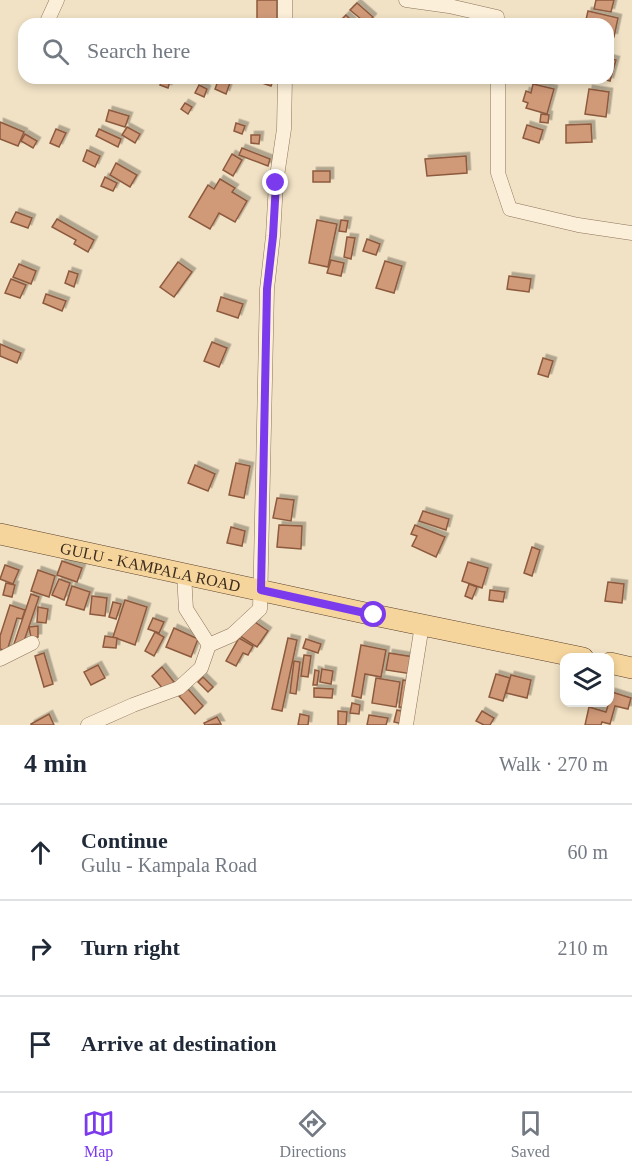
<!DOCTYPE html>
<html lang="en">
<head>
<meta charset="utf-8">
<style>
	:root { --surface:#fff; --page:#f6f6f7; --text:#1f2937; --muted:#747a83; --line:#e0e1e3; --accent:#7c3aed }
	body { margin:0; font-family:"Times New Roman",serif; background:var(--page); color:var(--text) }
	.controls { position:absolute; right:18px; bottom:18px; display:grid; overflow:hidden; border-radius:12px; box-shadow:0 3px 9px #0003 }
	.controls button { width:54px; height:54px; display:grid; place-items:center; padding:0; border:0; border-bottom:2px solid var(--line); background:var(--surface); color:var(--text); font:30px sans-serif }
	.stop { position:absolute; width:18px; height:18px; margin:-14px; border:4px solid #7c3aed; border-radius:50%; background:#fff }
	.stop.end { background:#7c3aed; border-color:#fff; box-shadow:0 2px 6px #0008 }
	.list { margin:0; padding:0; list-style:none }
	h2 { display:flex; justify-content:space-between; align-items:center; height:78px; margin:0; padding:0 24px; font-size:26px }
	h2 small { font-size:20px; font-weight:400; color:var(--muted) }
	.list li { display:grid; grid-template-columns:39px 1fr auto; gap:18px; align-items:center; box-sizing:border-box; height:96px; padding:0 24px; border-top:2px solid var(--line) }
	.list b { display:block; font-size:22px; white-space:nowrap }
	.list p { margin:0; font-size:20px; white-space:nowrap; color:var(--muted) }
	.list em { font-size:20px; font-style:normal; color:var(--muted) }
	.icon { flex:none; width:33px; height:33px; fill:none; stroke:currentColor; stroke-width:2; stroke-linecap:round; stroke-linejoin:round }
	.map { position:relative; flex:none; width:632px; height:725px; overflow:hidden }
	.search { position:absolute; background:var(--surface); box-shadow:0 3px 9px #0003; left:18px; right:18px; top:18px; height:66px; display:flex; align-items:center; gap:15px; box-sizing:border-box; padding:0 21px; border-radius:18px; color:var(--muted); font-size:22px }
	.sheet { height:366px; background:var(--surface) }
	nav { display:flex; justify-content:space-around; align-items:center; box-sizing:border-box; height:84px; border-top:2px solid var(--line); background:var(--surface); font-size:16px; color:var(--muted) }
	nav a { display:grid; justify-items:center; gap:3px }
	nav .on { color:var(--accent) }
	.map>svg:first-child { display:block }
	.building { fill:#d09a79; stroke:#8d5a3e; stroke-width:1.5; filter:url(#shadow) }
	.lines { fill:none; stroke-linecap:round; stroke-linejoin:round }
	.street-casing { stroke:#8d735a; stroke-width:15 }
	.primary-casing { stroke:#5b412e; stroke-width:22 }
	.street { stroke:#fbefd9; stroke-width:14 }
	.primary { stroke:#f5d59c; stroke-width:21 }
	.route { stroke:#7c3aed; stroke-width:8 }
	.labels { text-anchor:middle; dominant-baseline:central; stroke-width:6; stroke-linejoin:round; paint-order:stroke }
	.street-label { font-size:16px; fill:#3c2c1f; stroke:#f7ecd5 }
</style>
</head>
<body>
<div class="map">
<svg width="632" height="725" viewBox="0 0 632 725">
	<defs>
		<filter id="shadow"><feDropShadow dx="3.5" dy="-3.5" stdDeviation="0" flood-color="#0004"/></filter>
	</defs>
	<rect width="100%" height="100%" fill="#f1e2c5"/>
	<g class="building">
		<rect x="257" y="0" width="20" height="19"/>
		<path d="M596 0H614L611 12 594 9Z"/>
		<path d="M357 3 373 17 367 24 350 10Z"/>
		<path d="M588 11 618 18 614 37 608 36V24H585Z"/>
		<path d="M346 15 355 24H337Z"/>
		<path d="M608 58 616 60 610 81 599 78H608Z"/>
		<path d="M163 78H171L168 88 160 85Z"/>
		<path d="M219 78 230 83 226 94 215 89Z"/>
		<path d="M253 78H274L271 86 253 80Z"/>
		<path d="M533 84 554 89 547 114 526 108 528 103 523 101 526 91 531 93Z"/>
		<path d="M199 85 207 89 204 97 195 93Z"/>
		<path d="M589 89 609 92 606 117 585 114Z"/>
		<path d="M185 103 192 107 188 114 181 109Z"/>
		<path d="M109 110 129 116 125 127 106 121Z"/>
		<path d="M541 114 549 115 548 123 540 122Z"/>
		<path d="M0 122 24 132 18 146 0 139Z"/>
		<path d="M236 123 245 126 242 134 234 131Z"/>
		<path d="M591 124 592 142 566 143V125Z"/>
		<path d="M527 125 543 130 539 143 523 138Z"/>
		<path d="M127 127 140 134 135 143 122 135Z"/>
		<path d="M56 129 66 133 59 147 50 143Z"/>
		<path d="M99 129 121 139 118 147 96 136Z"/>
		<path d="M25 134 37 141 33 148 21 141Z"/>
		<path d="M251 135H260L259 144 251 143Z"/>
		<path d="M242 148 270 159 268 166 239 155Z"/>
		<path d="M87 150 100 156 95 167 83 161Z"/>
		<path d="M232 154 242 160 233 176 223 170Z"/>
		<path d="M466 156 467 173 427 176 425 159Z"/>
		<path d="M116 163 137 175 130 187 110 175Z"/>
		<rect x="313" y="171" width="17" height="11"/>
		<path d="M105 177 117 183 113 191 101 186Z"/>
		<path d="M220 179 235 188 232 192 247 201 235 222 219 213 210 229 189 217 208 185 214 189Z"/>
		<path d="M16 212 32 218 28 228 11 222Z"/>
		<path d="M57 219 94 240 88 252 74 244 76 240 52 227Z"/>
		<path d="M317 220 337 224 328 267 309 263Z"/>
		<path d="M341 220 348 221 346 232 339 231Z"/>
		<path d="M347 237 355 238 351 259 344 257Z"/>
		<path d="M367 239 380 244 376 255 363 251Z"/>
		<path d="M331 260 344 263 341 276 327 273Z"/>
		<path d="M385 261 402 266 394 293 376 288Z"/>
		<path d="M178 262 192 272 174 297 160 287Z"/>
		<path d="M19 264 36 271 31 284 13 277Z"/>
		<path d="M69 271 78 274 74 287 65 283Z"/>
		<path d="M509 276 531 279 529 292 507 289Z"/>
		<path d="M11 279 26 285 20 298 5 293Z"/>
		<path d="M46 294 66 301 62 311 43 303Z"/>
		<path d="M221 297 243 304 238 318 217 311Z"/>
		<path d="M212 342 227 348 219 367 204 361Z"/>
		<path d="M0 344 21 353 17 363 0 356Z"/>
		<path d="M543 358 553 361 548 377 538 374Z"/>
		<path d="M236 463 250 466 244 498 229 495Z"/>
		<path d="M195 465 215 474 208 491 188 483Z"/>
		<path d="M277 498 294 500 291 521 273 518Z"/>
		<path d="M423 511 449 519 446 530 419 521Z"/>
		<path d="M279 525 302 526 301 549 277 547Z"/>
		<path d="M415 525 445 537 436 557 412 546 417 536 411 534Z"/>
		<path d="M231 527 245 531 242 546 227 543Z"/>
		<path d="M532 547 540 550 532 576 524 573Z"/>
		<path d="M62 561 82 568 77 582 57 575Z"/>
		<path d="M468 562 488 568 482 588 462 581Z"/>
		<path d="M5 565 19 570 13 584 0 579Z"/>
		<path d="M38 570 55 576 49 597 31 591Z"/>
		<path d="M59 579 70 583 64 600 52 595Z"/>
		<path d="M608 582 624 584 622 603 605 601Z"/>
		<path d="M6 583 15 585 12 597 3 595Z"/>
		<path d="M469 584 477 587 472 599 465 596Z"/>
		<path d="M72 586 90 592 84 610 66 605Z"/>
		<path d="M490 590 505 592 503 602 489 600Z"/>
		<path d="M31 594 39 597 22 647 14 644Z"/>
		<path d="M92 596 107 598 105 616 90 614Z"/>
		<path d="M125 600 147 607 135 645 113 637Z"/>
		<path d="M113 602 121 604 116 619 109 617Z"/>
		<path d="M10 605 25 610 22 619 17 618 7 651 0 649V636Z"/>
		<path d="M38 607 48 609 46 623 37 622Z"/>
		<path d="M153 618 164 622 159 633 148 629Z"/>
		<path d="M252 620 268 631 257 647 240 636Z"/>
		<path d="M38 626V637L31 638 29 627Z"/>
		<path d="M174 628 198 639 191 657 166 647Z"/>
		<path d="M155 632 164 637 154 656 145 651Z"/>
		<path d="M105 636 117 638 116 648 103 647Z"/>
		<path d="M239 638 253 646 248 655 243 653 236 666 226 661Z"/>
		<path d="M288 638 297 640 282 711 272 709Z"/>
		<path d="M306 639 321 644 318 653 303 648Z"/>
		<path d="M361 645 386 650 381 677 365 674 361 698 352 696Z"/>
		<path d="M44 653 53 684 44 687 35 656Z"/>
		<path d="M389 653 414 657 412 674 386 670Z"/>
		<path d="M304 655 311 656 308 677 301 676Z"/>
		<path d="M294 661 300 662 296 694 290 693Z"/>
		<path d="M98 665 105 678 91 685 84 672Z"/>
		<path d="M162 667 174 682 164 690 152 676Z"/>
		<path d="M322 669 333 671 331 684 320 682Z"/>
		<path d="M315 670 319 671 317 685H313Z"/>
		<path d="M496 674 510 678 503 701 489 697Z"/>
		<path d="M511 675 531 680 527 698 506 693Z"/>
		<path d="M203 677 213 687 208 692 198 682Z"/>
		<path d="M376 678 400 682 396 707 372 703Z"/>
		<path d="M403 680 411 681 407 708 399 707Z"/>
		<path d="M314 688 333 689 332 698 314 697Z"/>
		<path d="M188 689 203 706 195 714 179 696Z"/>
		<path d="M612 692 631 698 628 709 615 706 610 724 602 722 601 725H585L589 707 606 712Z"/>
		<path d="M352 703 360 705 359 714 350 713Z"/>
		<path d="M397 710 405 712 403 724 394 722Z"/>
		<path d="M338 711 347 712 346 725H338Z"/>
		<path d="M482 711 494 718 490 725H484L476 721Z"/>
		<path d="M49 714 54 725H31V724Z"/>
		<path d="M300 714 309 716 308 725H298Z"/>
		<path d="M369 715 388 718 386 725H367Z"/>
		<path d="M217 717 221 724 205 725 204 723Z"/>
	</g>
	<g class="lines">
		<defs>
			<g id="street">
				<path d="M406 0 449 6 497 17V24"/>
				<path d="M46 24 57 0"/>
				<path d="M285 24V0"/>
				<path d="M498 78V173L510 209 578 225 632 233"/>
				<path d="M184 574 186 609 209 645"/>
				<path d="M0 659 32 643"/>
				<path d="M88 725 133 705 179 688 201 668 209 645 232 635 260 609 267 289 273 236 276 183 284 129 285 78"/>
				<path d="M406 725 422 625"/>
			</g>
			<g id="primary">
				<path id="s1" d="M0 534 374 615 583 658"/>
				<path d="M610 663 632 668"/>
			</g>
		</defs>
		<use href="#street" class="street-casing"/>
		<use href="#primary" class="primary-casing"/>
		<use href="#street" class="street"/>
		<use href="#primary" class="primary"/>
	</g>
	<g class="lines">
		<path class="route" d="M276 183 273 236 267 289 261 590 374 615"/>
	</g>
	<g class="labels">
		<g class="street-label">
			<text stroke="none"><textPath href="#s1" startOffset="154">GULU - KAMPALA ROAD</textPath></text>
		</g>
	</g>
</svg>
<div class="controls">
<button><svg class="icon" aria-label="layers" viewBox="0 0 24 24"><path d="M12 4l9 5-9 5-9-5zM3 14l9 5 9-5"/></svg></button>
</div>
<div class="stop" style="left:374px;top:615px"></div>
<div class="stop end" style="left:276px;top:183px"></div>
<div class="search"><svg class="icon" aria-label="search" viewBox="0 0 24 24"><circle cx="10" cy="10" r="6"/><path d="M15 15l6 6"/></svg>Search here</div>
</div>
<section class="sheet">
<h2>4 min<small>Walk · 270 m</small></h2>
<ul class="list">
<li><svg class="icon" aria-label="ahead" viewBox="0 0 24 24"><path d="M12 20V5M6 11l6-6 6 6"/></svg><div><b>Continue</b><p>Gulu - Kampala Road</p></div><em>60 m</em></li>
<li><svg class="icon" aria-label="right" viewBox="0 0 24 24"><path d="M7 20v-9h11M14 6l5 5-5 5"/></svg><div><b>Turn right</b></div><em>210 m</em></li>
<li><svg class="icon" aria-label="arrive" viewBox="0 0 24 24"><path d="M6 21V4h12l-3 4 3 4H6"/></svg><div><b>Arrive at destination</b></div></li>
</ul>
</section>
<nav>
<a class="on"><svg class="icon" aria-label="map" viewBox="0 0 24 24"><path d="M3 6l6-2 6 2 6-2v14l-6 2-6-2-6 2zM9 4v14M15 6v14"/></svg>Map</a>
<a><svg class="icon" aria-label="directions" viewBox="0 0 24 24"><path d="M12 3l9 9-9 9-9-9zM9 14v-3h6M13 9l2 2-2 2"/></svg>Directions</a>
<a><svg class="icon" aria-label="saved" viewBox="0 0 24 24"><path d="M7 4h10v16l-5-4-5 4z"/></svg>Saved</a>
</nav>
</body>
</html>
